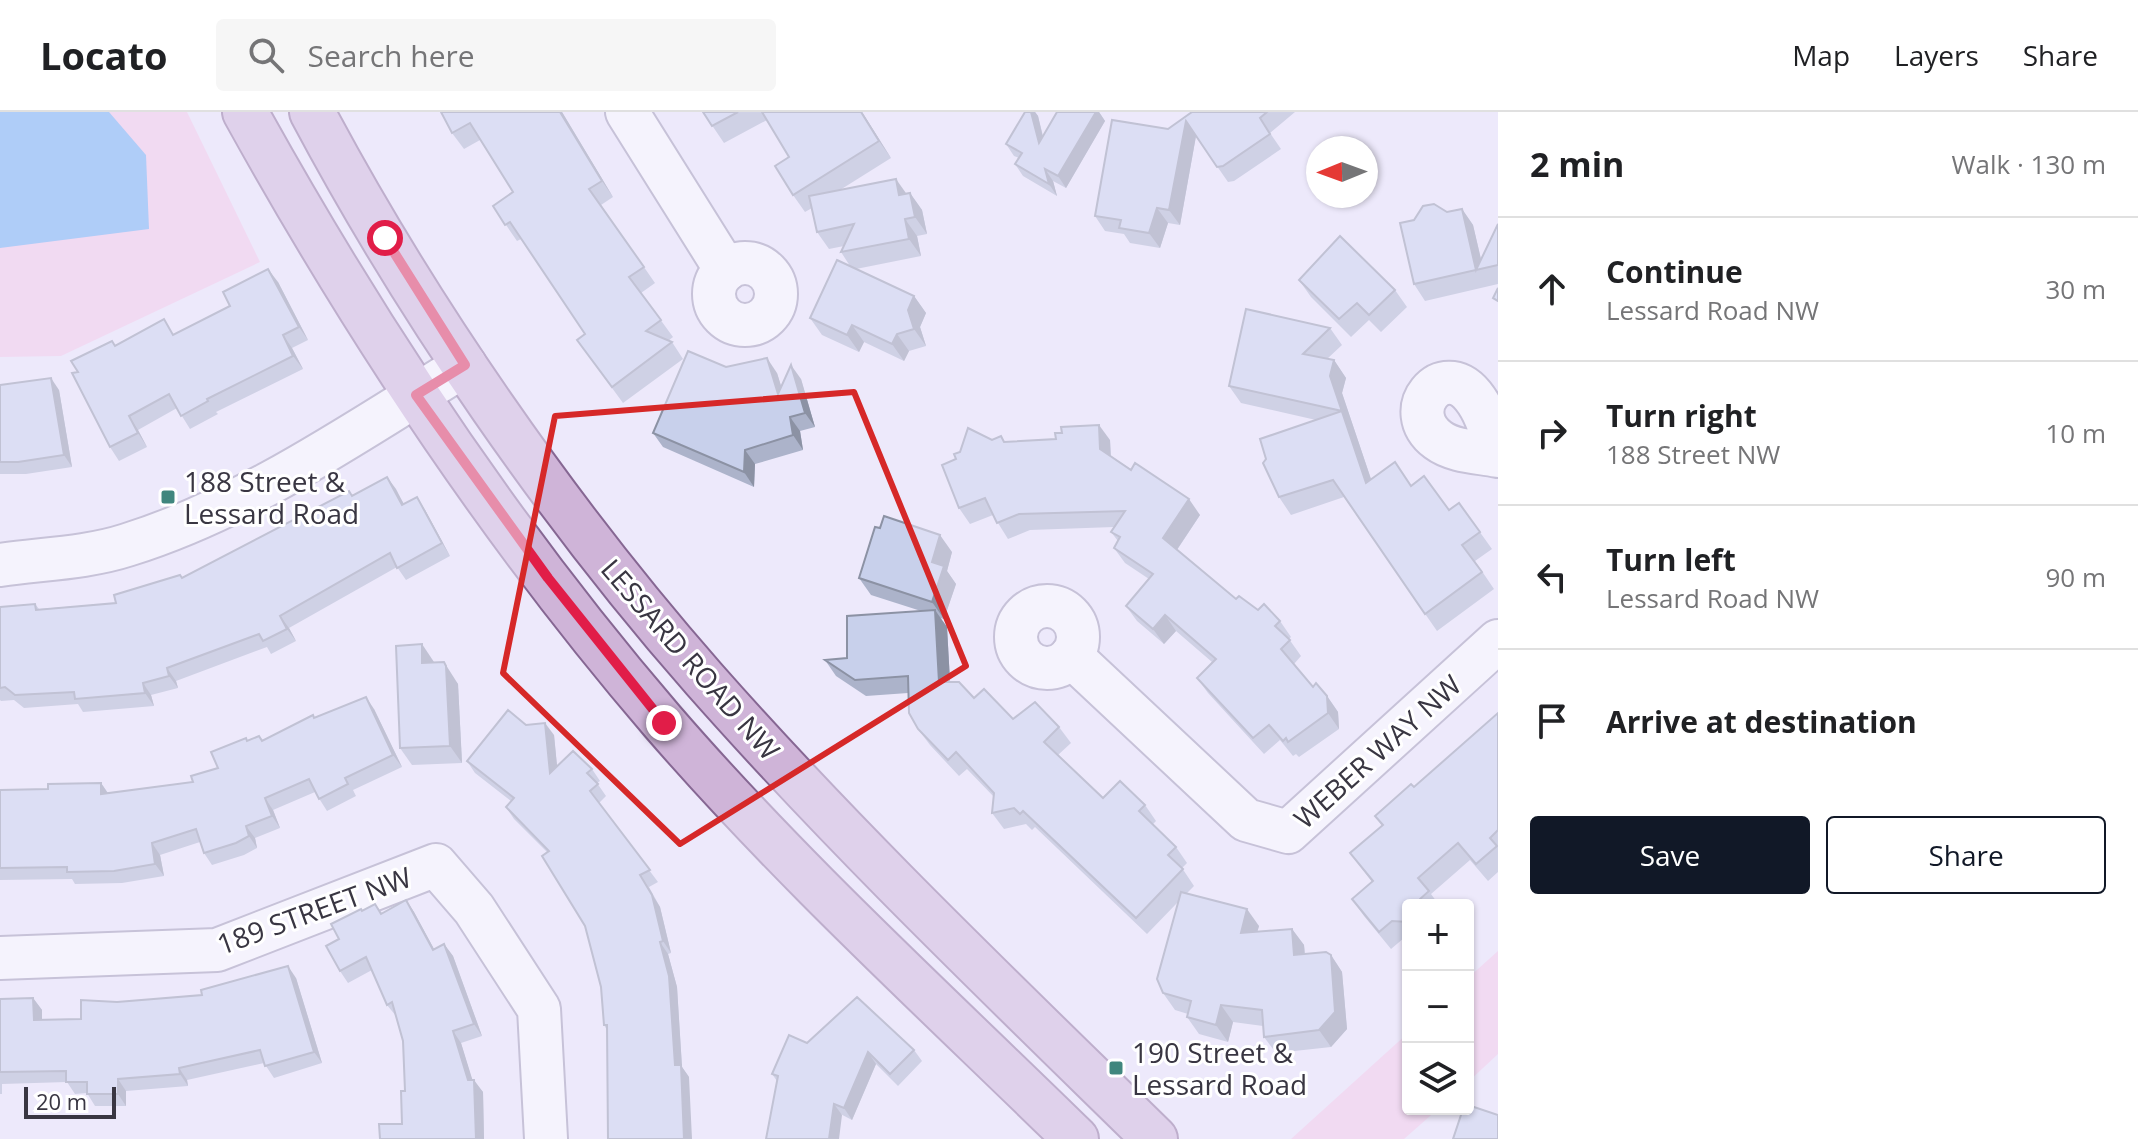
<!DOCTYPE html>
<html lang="en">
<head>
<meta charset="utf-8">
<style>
	:root { --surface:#fff; --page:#f6f6f6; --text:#202124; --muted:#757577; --line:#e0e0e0; --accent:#111827 }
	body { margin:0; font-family:"Open Sans",sans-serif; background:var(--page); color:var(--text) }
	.controls { position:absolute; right:24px; bottom:24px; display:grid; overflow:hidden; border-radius:8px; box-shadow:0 2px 6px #0004 }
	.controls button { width:72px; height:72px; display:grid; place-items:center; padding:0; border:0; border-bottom:2px solid var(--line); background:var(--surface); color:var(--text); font:40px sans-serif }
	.compass { position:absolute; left:1306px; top:24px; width:72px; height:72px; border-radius:50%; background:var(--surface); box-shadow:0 2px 6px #0004; rotate:269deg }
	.scale { position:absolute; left:24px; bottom:20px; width:92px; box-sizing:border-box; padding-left:8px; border:4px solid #393642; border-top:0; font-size:22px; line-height:28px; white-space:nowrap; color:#393642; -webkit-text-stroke:6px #fff; paint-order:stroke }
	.stop { position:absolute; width:24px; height:24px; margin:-18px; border:6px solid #e11d48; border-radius:50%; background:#fff }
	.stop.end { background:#e11d48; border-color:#fff; box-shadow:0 2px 8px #0008 }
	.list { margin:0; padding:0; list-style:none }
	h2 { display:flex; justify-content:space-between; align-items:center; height:104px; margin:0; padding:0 32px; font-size:34px }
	h2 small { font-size:26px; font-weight:400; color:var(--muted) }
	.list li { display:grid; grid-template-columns:52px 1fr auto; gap:24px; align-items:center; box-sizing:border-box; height:144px; padding:0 32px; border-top:2px solid var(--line) }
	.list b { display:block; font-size:30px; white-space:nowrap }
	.list p { margin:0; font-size:26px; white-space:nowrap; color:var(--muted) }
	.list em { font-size:26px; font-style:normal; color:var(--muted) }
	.actions { display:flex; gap:16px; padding:24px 32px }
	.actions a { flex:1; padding:18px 0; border:2px solid var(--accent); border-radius:8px; text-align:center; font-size:28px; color:var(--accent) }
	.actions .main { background:var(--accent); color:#fff }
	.icon { flex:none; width:44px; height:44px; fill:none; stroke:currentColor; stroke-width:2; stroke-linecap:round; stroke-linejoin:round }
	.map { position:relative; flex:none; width:1498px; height:1027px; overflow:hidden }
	header { display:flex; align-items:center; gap:48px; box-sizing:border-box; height:112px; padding:0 40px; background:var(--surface); border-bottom:2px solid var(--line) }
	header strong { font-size:38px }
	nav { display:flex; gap:44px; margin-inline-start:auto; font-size:28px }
	.search { width:560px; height:72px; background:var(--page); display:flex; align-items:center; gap:20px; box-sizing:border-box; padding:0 28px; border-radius:8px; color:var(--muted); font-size:30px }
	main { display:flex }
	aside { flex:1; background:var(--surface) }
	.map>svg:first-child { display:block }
	.green { fill:#f7c7e7 }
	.water { fill:#65aaf3 }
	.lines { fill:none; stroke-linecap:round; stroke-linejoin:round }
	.minor-casing { stroke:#9993ae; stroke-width:46 }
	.major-casing { stroke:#866793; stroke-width:48 }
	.minor { stroke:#fff; stroke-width:42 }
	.major { stroke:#cfb4d8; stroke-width:44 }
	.wall { fill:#acb3ca }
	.shaded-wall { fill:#8c92a4 }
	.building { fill:#c8d0eb; stroke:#8c92a4; stroke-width:2 }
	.route { stroke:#e11d48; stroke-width:10 }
	.marked { fill:none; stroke:#d62828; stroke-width:6; stroke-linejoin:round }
	.poi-dot { fill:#40867e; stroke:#fff; stroke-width:3 }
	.labels { text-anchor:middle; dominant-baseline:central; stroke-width:6; stroke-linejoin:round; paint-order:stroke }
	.poi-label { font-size:28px; fill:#393642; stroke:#fff; text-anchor:start }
	.street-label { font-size:28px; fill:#393642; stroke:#fff }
</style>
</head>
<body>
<header>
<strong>Locato</strong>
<div class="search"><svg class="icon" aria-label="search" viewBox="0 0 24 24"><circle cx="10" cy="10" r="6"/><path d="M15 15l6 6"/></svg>Search here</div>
<nav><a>Map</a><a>Layers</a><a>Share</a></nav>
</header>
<main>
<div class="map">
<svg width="1498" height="1027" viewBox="0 0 1498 1027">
	<rect width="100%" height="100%" fill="#ede9fb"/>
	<g class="green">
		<path d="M0 0H187L260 150 61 244 0 245Z"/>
		<path d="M1498 839V942L1468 970V866Z"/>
		<path d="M1408 921V997H1438L1404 1027H1291Z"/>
	</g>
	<path class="water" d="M0 0H109L146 43 149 117 0 136Z"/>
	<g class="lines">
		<defs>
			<g id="minor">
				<path d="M627 0 726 158"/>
				<circle cx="745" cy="182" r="31"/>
				<path d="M1498 341C1491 321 1486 300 1473 284 1442 246 1399 299 1438 328 1454 340 1479 340 1498 344"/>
				<path d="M0 453C41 447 87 446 127 433 249 395 357 319 465 253"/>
				<circle cx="1047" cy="525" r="31"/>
				<path d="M1071 544 1246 708 1288 720 1498 529"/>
				<path d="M0 846 217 838 436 753 474 797 539 897 546 1027"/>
			</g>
			<g id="major">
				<path d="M245 0C364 215 502 423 663 610 791 758 937 891 1076 1027"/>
				<path d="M312 0C416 196 558 401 704 567 846 728 1002 877 1155 1027"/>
			</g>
		</defs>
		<use href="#minor" class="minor-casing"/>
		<use href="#major" class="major-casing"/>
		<use href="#minor" class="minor"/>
		<use href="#major" class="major"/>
	</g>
	<g class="wall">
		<path d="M441 0H562L613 85 601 93 655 171 641 181 673 225 668 229 672 230 683 247 623 291 577 228 585 222 521 127 517 129 493 94 513 80 480 28 464 37 452 21Z"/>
		<path d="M703 0H862L891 46 840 78 906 82 910 81 922 98 927 122 917 124 921 144 856 157 914 184 926 201 920 215 926 234 909 239 904 249 864 230 859 240 822 223 810 206 850 154 841 140 844 134 829 137 817 120 812 96 805 100 793 83 789 45 767 8 724 31Z"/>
		<path d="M1025 0H1035L1038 4 1043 24 1057 0H1099L1105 9 1066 76 1053 69 1057 84 1023 64 1015 52 1019 46 1014 44 1006 32Z"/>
		<path d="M1192 0H1295L1270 21 1281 37 1234 69 1228 70 1196 24 1180 113 1168 111 1160 136 1130 131 1124 122 1105 119 1095 104 1168 17Z"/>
		<path d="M1462 97 1473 113 1481 147 1498 112V172L1425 189 1414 172 1447 100Z"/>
		<path d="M1299 168 1395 178 1407 195 1381 220 1369 208 1351 225 1311 185Z"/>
		<path d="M278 170 308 228 292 236 303 257 216 300 218 302 190 317 177 296 138 318 147 335 119 349 110 335 78 260 112 229 115 233 175 223Z"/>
		<path d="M1330 216 1342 233 1327 247 1334 248 1346 266 1342 281 1371 367 1411 374 1449 398 1459 391 1492 437 1475 449 1494 477 1437 519 1344 385 1291 403 1279 385 1316 308 1241 291 1229 274Z"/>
		<path d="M777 261 781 274 801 267 815 315 800 319 803 338 755 352 754 375 663 335 653 321Z"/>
		<path d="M0 273 59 278 72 355 26 362H0Z"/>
		<path d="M1001 324 1005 330 1110 328 1111 344 1200 403 1177 438 1236 487 1280 509 1291 525 1289 527 1301 544 1294 552 1313 575 1327 584 1338 600 1339 617 1299 645 1296 642 1293 644 1280 628 1264 642 1208 581 1197 566 1212 550 1176 519 1164 532 1137 509 1126 494 1149 467 1125 451 1114 436 1118 429 1111 420 1114 415 1030 418 1008 427 993 403 970 412 959 396 956 347 960 340Z"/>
		<path d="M387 365 404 392 425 398 450 444 406 468 397 455 289 516 296 529 271 542 267 535 176 569 178 576 151 583 154 594 83 600 78 592 24 596 14 588 1 589 0 588V495L35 492 39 497 116 491 180 463 182 466 352 384Z"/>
		<path d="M952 440 947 459 956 472 944 507 940 506 947 515 950 570 974 586 1013 607 1059 615 1071 631 1058 643 1103 686 1145 693 1156 709 1153 712 1176 735 1187 751 1182 756 1194 774 1187 781 1259 814 1257 820 1292 817 1304 833 1305 842 1331 843 1342 860 1347 917 1331 935 1276 941 1264 925 1263 914 1233 910 1228 930 1199 922 1187 905 1188 902 1175 898 1163 881 1178 790 1147 822 1035 715 1032 718 1026 712 1004 717 992 701 994 685 967 657 959 664 930 633 918 617 908 581 866 584 836 564 825 548 847 546 921 499 871 483 859 466Z"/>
		<path d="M434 550 458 572 462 651 412 653 400 636Z"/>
		<path d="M374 597 402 655 353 678 356 684 327 699 315 680 273 698 280 716 255 726 257 736 244 743 212 753 204 741 200 730 160 743 164 764 122 771 75 772 72 767 0 768V678L48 677 101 671 108 681 193 670 218 656 248 629 259 624 263 628 315 606Z"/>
		<path d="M1498 601V760L1488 769 1470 748 1431 782 1439 793H1408V827L1404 826 1391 837 1364 804 1352 787 1372 770 1350 741 1382 714 1375 704 1414 675Z"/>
		<path d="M554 623 557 655 592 657 600 669 597 671 606 684 599 691 658 770 649 775 660 795 671 841 668 842 677 875 682 955 689 965 607 918 604 913 601 875 585 814 547 740 514 707 506 695 511 689 475 661 467 649Z"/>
		<path d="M406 788 414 800 434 837 444 832 453 844 482 924 461 931 472 968 483 980 484 1027H380L402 1012 405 979 403 929 396 904 387 893 372 858 348 871 340 859 339 827 362 799 375 792 382 801Z"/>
		<path d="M296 866 322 951 274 966 264 951 187 968 188 974 126 979V994H95L87 981 75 982 67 970 2 972V982H0V887L33 886 42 898V908L81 907 117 890 202 883Z"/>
		<path d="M807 931 914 938 922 949 898 974 876 952 852 1008 777 969 772 962Z"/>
	</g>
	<g class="shaded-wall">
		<path d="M560 0H562L613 85 602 69Z"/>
		<path d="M861 0H862L891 46 879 29Z"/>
		<path d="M1031 0H1035L1038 4 1047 43 1039 31Z"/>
		<path d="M1096 0H1099L1105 9 1066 76 1058 64Z"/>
		<path d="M1186 9 1196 24 1180 113 1169 98Z"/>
		<path d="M1045 57 1053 69 1057 84 1049 72Z"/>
		<path d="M896 67 908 84 899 83Z"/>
		<path d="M910 81 922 98 927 122 915 105Z"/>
		<path d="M1157 96 1168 111 1160 136 1149 121Z"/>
		<path d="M1462 97 1473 113 1483 156 1476 158Z"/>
		<path d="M905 107 917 124 921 144 909 127Z"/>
		<path d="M268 157 278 170 308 228 299 215Z"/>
		<path d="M914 184 926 201 920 215 926 234 914 217 908 198Z"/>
		<path d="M852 213 864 230 859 240 847 223Z"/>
		<path d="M897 222 909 239 904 249 892 232Z"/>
		<path d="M283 223 292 236 303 257 293 244Z"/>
		<path d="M767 246 777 261 788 296 778 282Z"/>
		<path d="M1334 248 1346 266 1342 281 1378 388 1366 371 1330 264Z"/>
		<path d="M791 253 801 267 815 315 805 301Z"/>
		<path d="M51 266 59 278 72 355 64 343Z"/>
		<path d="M129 304 138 318 147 335 138 321Z"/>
		<path d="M790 305 800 319 803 338 793 323Z"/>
		<path d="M1099 313 1110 328 1111 353 1100 337Z"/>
		<path d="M745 338 755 352 754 375 744 360Z"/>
		<path d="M387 365 396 377 411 406 402 393Z"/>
		<path d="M417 385 425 398 450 444 442 431Z"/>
		<path d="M1189 387 1200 403 1174 442 1163 426Z"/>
		<path d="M940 423 952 440 947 459 956 472 944 507 932 490V450Z"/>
		<path d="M935 498 947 515 951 587 939 570Z"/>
		<path d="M1165 503 1176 519 1164 532 1153 517Z"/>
		<path d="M280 504 289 516 296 529 287 517Z"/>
		<path d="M422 532 434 550V568L422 551Z"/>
		<path d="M444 550 458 572 462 651 450 634Z"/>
		<path d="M167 556 176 569 178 576 169 564Z"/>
		<path d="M143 571 151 583 154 594 145 581Z"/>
		<path d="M1327 584 1338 600 1339 617 1328 601Z"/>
		<path d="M366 585 374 597 402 655 393 643Z"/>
		<path d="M545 611 554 623 559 673 550 661Z"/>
		<path d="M101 671 109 683 101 682Z"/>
		<path d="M265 686 273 698 280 716 272 704Z"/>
		<path d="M246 714 255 726 257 736 249 724Z"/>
		<path d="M152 731 160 743 164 764 155 752Z"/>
		<path d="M640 763 660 795 671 841 663 829Z"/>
		<path d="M406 788 414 800 441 850 433 838Z"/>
		<path d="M1247 797 1259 814 1252 838 1241 821Z"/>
		<path d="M1292 817 1304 833 1306 860 1294 843Z"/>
		<path d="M660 830 668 842 677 875 682 955 689 965 692 1027H684Z"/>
		<path d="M444 832 453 844 482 924 474 912Z"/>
		<path d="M1331 843 1342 860 1347 917 1331 935 1319 918Z"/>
		<path d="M288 854 296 866 322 951 314 940Z"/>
		<path d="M33 886 42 898V920L34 908Z"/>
		<path d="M1221 893 1233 910 1228 930 1216 913Z"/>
		<path d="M453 919 461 931 475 976 474 968 483 980 484 1027H476L468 968Z"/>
		<path d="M868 940 876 952 852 1008 844 996Z"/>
		<path d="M179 956 187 968 188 974 180 962Z"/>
		<path d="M118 967 126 979V994L118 982Z"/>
		<path d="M834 992 842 1003 839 1027H829Z"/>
	</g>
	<g class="building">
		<path d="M441 0H560L602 69 589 77 644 155 629 165 661 208 646 219 672 230 612 275 577 228 585 222 510 110 505 113 493 94 513 80 470 11 452 21Z"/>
		<path d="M703 0H738L712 14Z"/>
		<path d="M762 0H861L879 29 793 83 775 54 789 45Z"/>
		<path d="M1025 0H1031L1039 31 1057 0H1096L1058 64 1045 57 1049 72 1015 52 1022 41 1006 32Z"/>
		<path d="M1192 0H1267L1260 6 1270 22 1223 54 1217 55 1186 9 1169 98 1157 96 1149 121 1119 116 1121 108 1095 104 1112 8 1168 17Z"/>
		<path d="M896 67 899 83 910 81 915 105 905 107 909 127 841 140 854 112 817 120 809 84Z"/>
		<path d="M1434 92 1447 100 1462 97 1476 158 1498 112V153L1414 172 1400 111 1414 108 1423 94Z"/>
		<path d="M1340 124 1395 178 1369 203 1357 191 1339 207 1299 168Z"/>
		<path d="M837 148 914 184 908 198 914 217 897 222 892 232 852 213 847 223 810 206Z"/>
		<path d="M268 157 299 215 283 223 293 244 207 287 208 289 181 304 169 282 129 304 138 321 110 335 72 261 78 260 71 249 112 229 115 234 164 207 173 223 230 194 223 180Z"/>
		<path d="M1498 176V189L1493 186Z"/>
		<path d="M1246 197 1330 216 1303 242 1334 248 1330 264 1366 371 1395 350 1411 374 1424 364 1449 398 1459 391 1480 420 1462 433 1482 460 1425 502 1333 368 1279 385 1263 351 1266 347 1260 327 1342 299 1229 274Z"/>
		<path d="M688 239 726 255 767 246 778 282 791 253 805 301 790 305 793 323 745 338 744 360 653 321Z"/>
		<path d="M51 266 64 343 18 350H0V273Z"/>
		<path d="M1099 313 1100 337 1131 358 1135 351 1189 387 1163 426 1236 487 1239 484 1258 498 1264 492 1280 509 1275 514 1290 528 1281 537 1313 575 1316 571 1327 584 1328 601 1288 630 1286 626 1283 629 1269 613 1253 626 1197 566 1216 547 1165 503 1153 517 1126 494 1153 462 1114 436 1120 425 1111 420 1125 399 1019 402 997 411 985 386 959 396 942 353 956 347 954 342 960 340 968 316 992 328 1001 324 1004 330 1056 327 1055 321H1062L1061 315Z"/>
		<path d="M387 365 402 393 417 385 442 431 397 456 390 441 280 504 287 517 263 529 259 522 167 556 169 564 143 571 145 581 75 587 74 580 15 583 5 575 0 576V495L35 492 36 498 116 491 114 483 180 463 182 466 349 379 352 384Z"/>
		<path d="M884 404 940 423 932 450 944 454 932 490 859 466 875 415 880 416Z"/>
		<path d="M935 498 939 570H959L974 586 984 577 1013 607 1035 590 1059 615 1044 630 1103 686 1120 669 1145 693 1139 699 1176 735 1168 743 1183 757 1136 806 1023 699 1020 702 1014 696 992 701 994 681 956 640 948 648 918 617 909 601 908 564 855 568 825 548 847 546V504Z"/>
		<path d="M422 532V551L444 550 446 554 450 634 400 636 396 534Z"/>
		<path d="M366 585 393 643 345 666 348 672 319 687 309 667 265 686 272 704 246 714 249 724 236 731 204 741 196 717 152 731 155 752 114 759 67 760V755L0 756V678L48 677V672L101 671V682L193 670 191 664 218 656 211 640 246 626 247 629 259 624 262 629 313 603 314 606Z"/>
		<path d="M508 598 526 613 545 611 550 661 573 639 592 657 587 661 598 672 590 679 650 758 640 763 652 783 663 829 660 830 669 864 675 953H681L684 1027H608L607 913H604L601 875 585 814 542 744 549 739 506 695 514 686 467 649Z"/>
		<path d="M1498 601V718L1490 726 1497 734 1476 752 1458 731 1418 766 1429 779 1420 787 1418 793H1408V810L1392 809 1379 820 1352 787 1373 769 1350 741 1383 713 1375 704 1411 672 1414 675Z"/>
		<path d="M1181 780 1247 797 1241 821 1292 817 1294 843 1326 840 1331 843 1335 900 1319 918 1264 925 1262 898 1221 893 1216 913 1187 905 1191 889 1163 881 1157 867Z"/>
		<path d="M406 788 433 838 444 832 474 912 453 919 468 968H474L476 1027H380L379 1012H402L401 979H405L403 929 392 890 387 893 366 845 340 859 326 834 339 827 331 812 361 797 362 799 375 792 381 802Z"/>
		<path d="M288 854 314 940 265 954 260 938 179 956 180 962 118 967V982H87V970H66V959L0 960V887L33 886 34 908 81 907V888L117 890 202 883 201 878Z"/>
		<path d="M857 885 914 938 890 962 868 940 844 996 834 992 829 1027H766L778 964 772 962 789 923 807 931Z"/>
		<path d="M1468 993 1498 1003V1027H1453L1463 997H1468Z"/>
	</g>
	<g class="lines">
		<path class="route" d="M385 126 465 253 416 283 548 466 664 611"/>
	</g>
	<path d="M0 0H1498V1027H0ZM854 280 966 554 680 732 503 561 555 304Z" fill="#ede9fb" fill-opacity=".55" fill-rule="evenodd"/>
	<path class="marked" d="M854 280 966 554 680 732 503 561 555 304Z"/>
	<g class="poi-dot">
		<rect x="160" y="377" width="16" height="16" rx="4"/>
		<rect x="1108" y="948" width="16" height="16" rx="4"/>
	</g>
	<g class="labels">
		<g class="poi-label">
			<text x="184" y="369">188 Street &amp;<tspan x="184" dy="32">Lessard Road</tspan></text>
			<text x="1132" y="940">190 Street &amp;<tspan x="1132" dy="32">Lessard Road</tspan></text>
		</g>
		<g class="street-label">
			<text transform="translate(691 547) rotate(49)">LESSARD ROAD NW</text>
			<text transform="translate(1377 639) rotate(-42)">WEBER WAY NW</text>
			<text transform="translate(314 798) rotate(-20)">189 STREET NW</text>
		</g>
	</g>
</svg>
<div class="controls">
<button>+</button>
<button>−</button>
<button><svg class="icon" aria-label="layers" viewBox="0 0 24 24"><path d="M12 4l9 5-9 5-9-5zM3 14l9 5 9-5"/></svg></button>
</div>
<svg class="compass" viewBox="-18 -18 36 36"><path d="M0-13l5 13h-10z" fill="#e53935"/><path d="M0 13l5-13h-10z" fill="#757577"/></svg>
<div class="scale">20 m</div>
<div class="stop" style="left:385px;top:126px"></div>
<div class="stop end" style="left:664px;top:611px"></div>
</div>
<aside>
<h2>2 min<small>Walk · 130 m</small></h2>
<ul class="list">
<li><svg class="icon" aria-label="ahead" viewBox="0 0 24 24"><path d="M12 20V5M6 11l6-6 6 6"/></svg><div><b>Continue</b><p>Lessard Road NW</p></div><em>30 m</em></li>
<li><svg class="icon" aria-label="right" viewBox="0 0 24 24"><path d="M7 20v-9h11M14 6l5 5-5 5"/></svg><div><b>Turn right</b><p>188 Street NW</p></div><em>10 m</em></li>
<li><svg class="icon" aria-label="left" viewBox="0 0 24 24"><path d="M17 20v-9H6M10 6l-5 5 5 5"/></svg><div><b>Turn left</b><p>Lessard Road NW</p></div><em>90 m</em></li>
<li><svg class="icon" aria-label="arrive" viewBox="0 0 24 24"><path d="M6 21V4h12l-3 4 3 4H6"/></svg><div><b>Arrive at destination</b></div></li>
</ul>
<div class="actions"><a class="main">Save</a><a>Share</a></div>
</aside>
</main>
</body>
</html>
